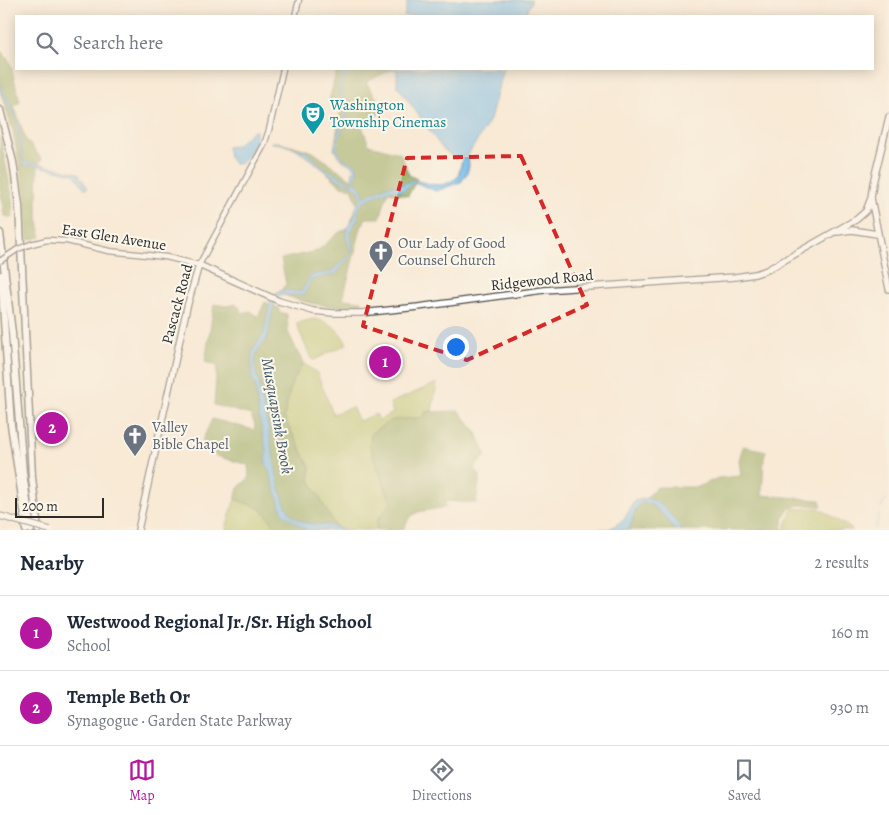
<!DOCTYPE html>
<html lang="en">
<head>
<meta charset="utf-8">
<style>
	:root { --surface:#fff; --page:#f2f2f3; --text:#1f2937; --muted:#747a83; --line:#e0e1e3; --accent:#b5179e }
	body { margin:0; font-family:Alegreya,serif; background:var(--page); color:var(--text) }
	.scale { position:absolute; left:15px; bottom:12px; width:89px; box-sizing:border-box; padding-left:5px; border:2px solid #2b2b2b; border-top:0; font-size:14px; line-height:18px; white-space:nowrap; color:#2b2b2b; -webkit-text-stroke:4px #fbf7ec; paint-order:stroke }
	.you { position:absolute; left:455px; top:346px; width:18px; height:18px; margin:-12px; border:4px solid #fff; border-radius:50%; background:#1a73e8; box-shadow:0 0 0 8px #1a73e833 }
	.badge { display:grid; place-items:center; width:32px; height:32px; border-radius:50%; background:var(--accent); color:#fff; font-size:16px; font-weight:700 }
	.pin { position:absolute; translate:-50% -50%; border:2px solid #fff; box-shadow:0 1px 5px #0006 }
	.list { margin:0; padding:0; list-style:none }
	h2 { display:flex; justify-content:space-between; align-items:center; height:65px; margin:0; padding:0 20px; font-size:21px }
	h2 small { font-size:16px; font-weight:400; color:var(--muted) }
	.list li { display:grid; grid-template-columns:32px 1fr auto; gap:15px; align-items:center; box-sizing:border-box; height:75px; padding:0 20px; border-top:1px solid var(--line) }
	.list b { display:block; font-size:19px; white-space:nowrap }
	.list p { margin:0; font-size:16px; white-space:nowrap; color:var(--muted) }
	.list em { font-size:16px; font-style:normal; color:var(--muted) }
	.icon { flex:none; width:28px; height:28px; fill:none; stroke:currentColor; stroke-width:2; stroke-linecap:round; stroke-linejoin:round }
	.map { position:relative; flex:none; width:889px; height:530px; overflow:hidden }
	.search { position:absolute; background:var(--surface); box-shadow:0 2px 12px #0003; left:15px; right:15px; top:15px; height:55px; display:flex; align-items:center; gap:12px; box-sizing:border-box; padding:0 18px; border-radius:0px; color:var(--muted); font-size:19px }
	.sheet { height:215px; background:var(--surface) }
	nav { display:flex; justify-content:space-around; align-items:center; box-sizing:border-box; height:70px; border-top:1px solid var(--line); background:var(--surface); font-size:14px; color:var(--muted) }
	nav a { display:grid; justify-items:center; gap:2px }
	nav .on { color:var(--accent) }
	.map>svg:first-child { display:block }
	.green { fill:#afbe60; stroke:#6d7446 }
	.forest { fill:#8ba556; stroke:#5b6840 }
	.water { fill:#73bcec; stroke:#4f748c }
	.lines { fill:none; stroke-linecap:round; stroke-linejoin:round }
	.stream { stroke:#73bcec; stroke-width:1 }
	.minor-casing { stroke:#4a4845; stroke-width:7 }
	.major-casing { stroke:#4a4845; stroke-width:8 }
	.highway-casing { stroke:#4a4845; stroke-width:9 }
	.minor { stroke:#fff; stroke-width:4.5 }
	.major { stroke:#fff; stroke-width:5.5 }
	.highway { stroke:#fff; stroke-width:6 }
	.minor-bridge-casing { stroke:#4a4845; stroke-width:7; stroke-linecap:butt }
	.major-bridge-casing { stroke:#4a4845; stroke-width:8; stroke-linecap:butt }
	.minor-bridge { stroke:#fff; stroke-width:4.5 }
	.major-bridge { stroke:#fff; stroke-width:5.5 }
	.marked { fill:none; stroke:#d62828; stroke-width:4; stroke-dasharray:10 6; stroke-linejoin:round }
	.labels { text-anchor:middle; dominant-baseline:central; stroke-width:4; stroke-linejoin:round; paint-order:stroke }
	.culture-label { font-size:15px; fill:#0d838f; stroke:#fbf7ec; text-anchor:start }
	.street-label { font-size:15px; fill:#2b2b2b; stroke:#fbf7ec }
	.worship-label { font-size:15px; fill:#5b616d; stroke:#fbf7ec; text-anchor:start }
	.water-label { font-size:16px; font-style:italic; fill:#415665; stroke:#fbf7ec }
</style>
</head>
<body>
<div class="map">
<svg width="889" height="530" viewBox="0 0 889 530">
	<rect width="100%" height="100%" fill="#fbf7ec"/>
	<filter id="ink" filterUnits="userSpaceOnUse"><feTurbulence type="fractalNoise" baseFrequency=".02" numOctaves="2"/><feDisplacementMap in="SourceGraphic" scale="10" xChannelSelector="R" yChannelSelector="G"/><feConvolveMatrix kernelMatrix="1 2 1 2 8 2 1 2 1" color-interpolation-filters="sRGB"/></filter>
	<filter id="wash" filterUnits="userSpaceOnUse"><feTurbulence type="fractalNoise" baseFrequency=".0096" numOctaves="4" result="noise"/><feDisplacementMap in="SourceGraphic" scale="20" xChannelSelector="R" yChannelSelector="G"/><feGaussianBlur stdDeviation="1.12" result="paint"/><feColorMatrix in="noise" values="0 0 0 0 0 0 0 0 0 0 0 0 0 0 0 0 0 1.4 0 .05"/><feComposite in="paint" operator="in"/></filter>
	<g filter="url(#wash)">
		<rect width="100%" height="100%" fill="#f8ead6"/>
		<g class="green">
			<path d="M314 319C331 322 339 329 347 344L314 360 311 359 296 323Z"/>
			<path d="M303 363 317 373 333 414 352 407 359 421 376 414 379 420 393 413 390 403 437 383 432 411 426 412 425 417 392 420 370 447 391 503 377 520 376 530H343L335 526 310 480V466L284 418 291 385Z"/>
			<path d="M235 499 261 508 276 527V530H229L226 528Z"/>
			<path d="M819 508 853 530H784L792 509Z"/>
		</g>
		<g class="forest">
			<path d="M0 50 10 62 20 102 14 105 26 140 42 159 38 164 37 208 41 237 28 240 25 195 13 131 0 91Z"/>
			<path d="M337 69H391V70L366 82 384 110 362 126 369 145 400 153 409 175 417 179 408 196 388 192 380 218H366L361 228 343 299 362 301V305C330 308 308 305 279 293L286 284 281 259 317 251 338 233 348 228 358 205 352 188 341 186 324 170 291 145 313 152 354 181 355 167 334 150 341 107 329 101Z"/>
			<path d="M0 135 12 196 13 218 4 216 0 189Z"/>
			<path d="M265 302 279 308V312L287 314 288 332 303 363 291 385 284 418 310 467V480L335 526 324 530H276V527L261 509 235 499 238 488 249 478 248 465 213 455 216 445 202 441 212 419 254 430 255 425 251 415 214 405 217 366 205 362 214 304 227 306 235 304 240 308 242 313 251 311 258 317Z"/>
			<path d="M459 411 477 433 486 456 474 468 480 476 476 503 445 501V507L418 512 409 518 403 530H376L377 520 391 503 370 446 371 433 392 420 425 417V412Z"/>
			<path d="M743 446 766 451 764 458 762 495 820 500 822 506 800 505 790 508 784 516 782 530H626L630 528 636 508 657 487H698L718 478 741 476 739 460Z"/>
		</g>
		<g class="water">
			<path d="M408 0H532L524 16H404Z"/>
			<path d="M349 69H352C345 75 338 87 342 96 344 102 349 104 348 110 348 123 332 143 340 155 343 160 352 162 357 165 358 171 355 177 356 183L361 188 364 197 387 186 404 184 412 180C432 183 439 191 458 177L463 156 453 157 442 148 397 85V70L390 69H503L490 120 468 155 469 166 467 173 461 182 436 191 414 182 402 191 389 190 364 201 358 210C360 219 354 225 350 232L353 248 351 255 336 274 311 280 304 295C295 296 287 294 278 295 271 309 271 323 267 338 266 343 263 343 260 347 254 354 253 373 259 381 261 395 264 408 267 422 272 443 278 501 292 515 309 530 326 520 343 530H307L283 514 265 459 267 453 259 418 255 384 252 380V352L264 333 270 303 277 292 284 290 301 292 311 275 331 272 349 255 350 249 346 238 347 227C353 219 356 219 355 209L361 199C360 196 360 191 357 188 355 186 340 181 336 178 315 165 297 143 271 143V142H278L305 151 324 167 353 184 352 176 354 167C348 162 339 161 336 152 332 138 344 124 346 111 347 105 341 102 340 97 336 88 342 75 349 69Z"/>
			<path d="M0 85 13 108 19 126 24 162 35 163 78 173 88 188 85 189 74 174 34 165H23L16 120 0 89Z"/>
			<path d="M252 131H256C259 143 248 164 234 164L229 157 227 147 236 146Z"/>
			<path d="M647 498C663 501 673 519 683 530L674 529 671 527 667 519 652 505 642 502 636 508 630 528 626 530H563L609 529 624 520 634 501Z"/>
		</g>
		<g class="lines">
			<g class="stream">
				<path d="M257 139 262 140"/>
				<path d="M881 508 886 498"/>
				<path d="M875 530 879 514"/>
			</g>
		</g>
	</g>
	<g filter="url(#ink)">
		<g class="lines">
			<defs>
				<g id="minor">
					<path d="M295 16 299 0"/>
					<path d="M31 244 47 240 67 241 109 251 166 257 199 265 264 145 269 130 283 69"/>
				</g>
				<g id="major">
					<path d="M889 117 873 183 871 198 889 289"/>
					<path d="M837 232 852 230 877 234"/>
					<path d="M0 516 14 520"/>
					<path d="M138 530 187 307 199 265 279 301 313 311 333 313H361L418 307 544 290 735 277 755 274 767 270 857 219 866 211 871 198"/>
				</g>
				<g id="highway">
					<path d="M0 110 13 162 19 205 32 477 38 530"/>
					<path d="M0 233 12 333 23 473 31 530"/>
					<path d="M1 275 11 425 25 517"/>
					<path d="M24 517 26 530"/>
				</g>
			</defs>
			<use href="#minor" class="minor-casing"/>
			<use href="#major" class="major-casing"/>
			<use href="#highway" class="highway-casing"/>
			<use href="#minor" class="minor"/>
			<use href="#major" class="major"/>
			<use href="#highway" class="highway"/>
			<defs>
				<path id="minor-bridge" d="M0 261 18 249 31 244"/>
				<path id="major-bridge" d="M14 520 50 530"/>
			</defs>
			<use href="#minor-bridge" class="minor-bridge-casing"/>
			<use href="#major-bridge" class="major-bridge-casing"/>
			<use href="#minor-bridge" class="minor-bridge"/>
			<use href="#major-bridge" class="major-bridge"/>
		</g>
	</g>
	<path d="M0 0H889V530H0ZM521 156 587 305 467 360 363 326 407 158Z" fill="#f8ead6" fill-opacity=".55" fill-rule="evenodd"/>
	<path class="marked" d="M521 156 587 305 467 360 363 326 407 158Z"/>
	<defs>
		<symbol id="theatre-pin" viewBox="-11 -11 22 30"><path d="M0 17L-7.5 6A9.5 9.5 0 1 1 7.5 6Z" fill="#0f9aa8" stroke="#fbf7ec"/><path d="M-5-5.5Q0-4 5-5.5V0Q5 5 0 6Q-5 5-5 0ZM-3.3-2.5H-1v1.5H-3.3ZM1-2.5H3.3v1.5H1ZM-2.8 1Q0 5.5 2.8 1Z" fill="#fff"/></symbol>
		<symbol id="church-pin" viewBox="-11 -11 22 30"><path d="M0 17L-7.5 6A9.5 9.5 0 1 1 7.5 6Z" fill="#6b7280" stroke="#fbf7ec"/><path d="M-1.2-6h2.4v3.5h3.3v2.4h-3.3V6h-2.4V-.1h-3.3v-2.4h3.3Z" fill="#fff"/></symbol>
	</defs>
	<g fill-rule="evenodd">
		<use href="#theatre-pin" x="299" y="100" width="28" height="38"/>
		<use href="#church-pin" x="367" y="238" width="28" height="38"/>
		<use href="#church-pin" x="121" y="422" width="28" height="38"/>
	</g>
	<g class="labels">
		<g class="culture-label">
			<text x="330" y="105">Washington<tspan x="330" dy="17">Township Cinemas</tspan></text>
		</g>
		<g class="street-label">
			<text transform="translate(114 237) rotate(9)">East Glen Avenue</text>
			<text transform="translate(542 280) rotate(-6)">Ridgewood Road</text>
			<text transform="translate(177 304) rotate(-75)">Pascack Road</text>
		</g>
		<g class="worship-label">
			<text x="398" y="243">Our Lady of Good<tspan x="398" dy="17">Counsel Church</tspan></text>
			<text x="152" y="427">Valley<tspan x="152" dy="17">Bible Chapel</tspan></text>
		</g>
		<g class="water-label">
			<text transform="translate(277 416) rotate(80)">Musquapsink Brook</text>
		</g>
	</g>
</svg>
<div class="scale">200 m</div>
<div class="you"></div>
<div class="pin badge" style="left:385px;top:362px">1</div>
<div class="pin badge" style="left:52px;top:428px">2</div>
<div class="search"><svg class="icon" aria-label="search" viewBox="0 0 24 24"><circle cx="10" cy="10" r="6"/><path d="M15 15l6 6"/></svg>Search here</div>
</div>
<section class="sheet">
<h2>Nearby<small>2 results</small></h2>
<ul class="list">
<li><span class="badge">1</span><div><b>Westwood Regional Jr./Sr. High School</b><p>School</p></div><em>160 m</em></li>
<li><span class="badge">2</span><div><b>Temple Beth Or</b><p>Synagogue · Garden State Parkway</p></div><em>930 m</em></li>
</ul>
</section>
<nav>
<a class="on"><svg class="icon" aria-label="map" viewBox="0 0 24 24"><path d="M3 6l6-2 6 2 6-2v14l-6 2-6-2-6 2zM9 4v14M15 6v14"/></svg>Map</a>
<a><svg class="icon" aria-label="directions" viewBox="0 0 24 24"><path d="M12 3l9 9-9 9-9-9zM9 14v-3h6M13 9l2 2-2 2"/></svg>Directions</a>
<a><svg class="icon" aria-label="saved" viewBox="0 0 24 24"><path d="M7 4h10v16l-5-4-5 4z"/></svg>Saved</a>
</nav>
</body>
</html>
